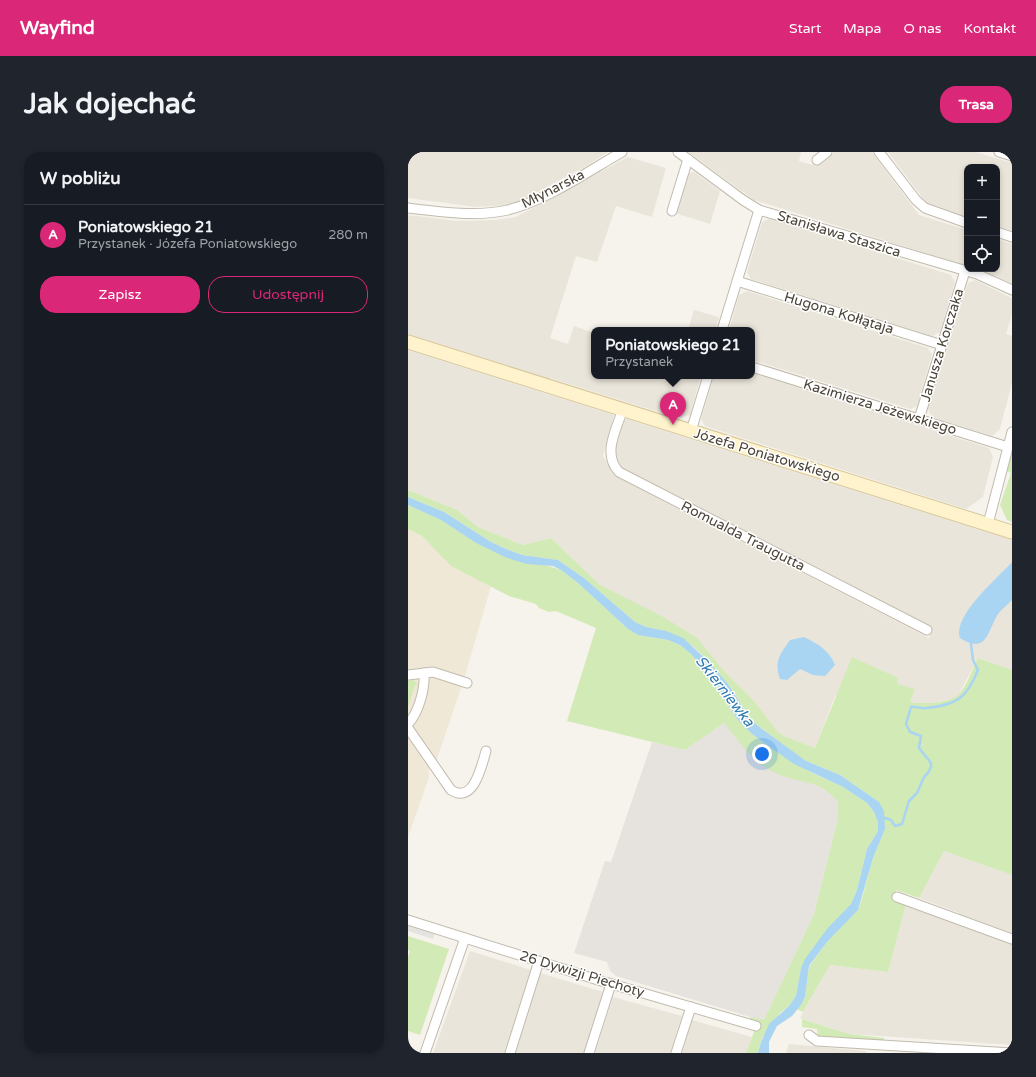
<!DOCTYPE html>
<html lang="pl">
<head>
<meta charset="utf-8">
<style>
	:root { --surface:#171b24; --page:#20242c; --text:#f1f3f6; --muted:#9ea1a6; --line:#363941; --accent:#db2777 }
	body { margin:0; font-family:"Varela Round",sans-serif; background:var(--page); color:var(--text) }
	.controls { position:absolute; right:12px; top:12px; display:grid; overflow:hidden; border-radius:8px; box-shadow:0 2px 6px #0003 }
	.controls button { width:36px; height:36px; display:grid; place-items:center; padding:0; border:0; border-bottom:1px solid var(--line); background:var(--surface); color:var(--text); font:20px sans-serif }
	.you { position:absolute; left:354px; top:602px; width:14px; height:14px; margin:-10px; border:3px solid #fff; border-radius:50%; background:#1a73e8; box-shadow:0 0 0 6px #1a73e833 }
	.badge { display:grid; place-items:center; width:26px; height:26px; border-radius:50%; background:var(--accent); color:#fff; font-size:13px; font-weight:700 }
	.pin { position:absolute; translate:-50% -33px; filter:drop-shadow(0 1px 2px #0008) }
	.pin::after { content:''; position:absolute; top:21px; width:14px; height:12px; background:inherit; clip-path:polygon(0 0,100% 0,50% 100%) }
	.popup { position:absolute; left:183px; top:175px; width:164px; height:52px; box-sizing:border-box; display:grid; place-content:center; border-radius:8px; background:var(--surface); filter:drop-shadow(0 1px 3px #0005); font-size:13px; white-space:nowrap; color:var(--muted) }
	.popup b { font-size:15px; color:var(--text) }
	.popup::after { content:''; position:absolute; left:50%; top:100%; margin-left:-8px; border:8px solid transparent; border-top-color:var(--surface) }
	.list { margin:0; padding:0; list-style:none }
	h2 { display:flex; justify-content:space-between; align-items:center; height:52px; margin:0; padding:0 16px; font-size:17px }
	h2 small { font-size:13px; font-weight:400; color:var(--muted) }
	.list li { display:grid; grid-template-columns:26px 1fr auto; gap:12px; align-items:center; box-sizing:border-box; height:60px; padding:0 16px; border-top:1px solid var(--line) }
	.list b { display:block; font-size:15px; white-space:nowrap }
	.list p { margin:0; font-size:13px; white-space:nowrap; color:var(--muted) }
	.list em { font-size:13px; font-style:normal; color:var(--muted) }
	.actions { display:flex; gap:8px; padding:12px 16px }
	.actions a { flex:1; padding:9px 0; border:1px solid var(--accent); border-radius:16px; text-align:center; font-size:14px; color:var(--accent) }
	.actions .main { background:var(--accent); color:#fff }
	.icon { flex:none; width:22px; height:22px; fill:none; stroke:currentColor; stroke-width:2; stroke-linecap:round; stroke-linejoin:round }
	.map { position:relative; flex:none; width:604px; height:901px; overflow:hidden; border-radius:16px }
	header { display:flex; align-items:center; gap:24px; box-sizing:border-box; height:56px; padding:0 20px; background:var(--accent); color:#fff }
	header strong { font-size:19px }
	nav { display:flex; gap:22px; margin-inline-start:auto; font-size:14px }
	.intro { display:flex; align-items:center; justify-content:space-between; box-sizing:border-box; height:96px; padding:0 24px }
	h1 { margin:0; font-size:28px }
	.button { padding:10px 18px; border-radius:16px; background:var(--accent); color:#fff; font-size:14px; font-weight:700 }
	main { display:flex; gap:24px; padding:0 24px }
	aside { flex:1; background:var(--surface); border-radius:16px; box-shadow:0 2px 6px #0003 }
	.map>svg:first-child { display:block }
	.residential { fill:#eae5da }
	.industrial { fill:#e6e2dd }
	.education { fill:#efe8d6 }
	.green { fill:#d2eab5 }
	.parking { fill:#e5e3e0 }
	.water { fill:#a9d4f2 }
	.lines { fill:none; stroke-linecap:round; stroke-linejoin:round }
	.stream { stroke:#a9d4f2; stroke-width:2.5 }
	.street-casing { stroke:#c2bbae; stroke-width:11 }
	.secondary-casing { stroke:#d6c79b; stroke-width:15 }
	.street { stroke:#fff; stroke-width:9 }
	.secondary { stroke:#fff3cd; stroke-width:13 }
	.labels { text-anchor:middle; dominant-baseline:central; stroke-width:3; stroke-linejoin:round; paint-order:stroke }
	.street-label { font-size:14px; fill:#4b4439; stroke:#fff }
	.water-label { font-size:15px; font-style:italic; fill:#2e7ab2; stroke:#fff }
</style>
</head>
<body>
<header>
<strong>Wayfind</strong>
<nav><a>Start</a><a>Mapa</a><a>O nas</a><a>Kontakt</a></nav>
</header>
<div class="intro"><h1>Jak dojechać</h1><a class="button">Trasa</a></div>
<main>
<aside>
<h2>W pobliżu<small></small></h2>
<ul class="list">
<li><span class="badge">A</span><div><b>Poniatowskiego 21</b><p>Przystanek · Józefa Poniatowskiego</p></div><em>280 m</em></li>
</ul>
<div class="actions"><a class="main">Zapisz</a><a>Udostępnij</a></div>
</aside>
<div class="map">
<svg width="604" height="901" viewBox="0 0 604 901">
	<rect width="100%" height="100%" fill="#f6f3ec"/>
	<g class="residential">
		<path d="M0 0H200L180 13 113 49 102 53 68 55 0 46Z"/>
		<path d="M280 0H393L391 9 408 14 427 0H464L511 63 559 78V114L346 48Z"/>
		<path d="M480 0H568L604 11V79L589 74V15H559V65L519 52Z"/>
		<path d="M220 5 258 16 244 65 208 54 189 110 168 104 142 186 160 192 166 174 186 181V224H293L282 263 270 266 142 226V228L0 182V63L49 69 87 68 108 65Z"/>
		<path d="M286 20 312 39 302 72 267 61 279 22Z"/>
		<path d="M362 66 543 123 547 130 532 180 524 184 343 127 339 120 354 70Z"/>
		<path d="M589 87 604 92V132L573 117H589Z"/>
		<path d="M567 128 604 146V163L598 182 604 184V231L592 277 584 284 524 265 520 257 560 131Z"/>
		<path d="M339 139 520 196 524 203 509 254 502 257 344 208V178H321L331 143Z"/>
		<path d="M286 158 311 165 307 178H280Z"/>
		<path d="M0 198 206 263 195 304 207 324 521 486 523 475 213 315 206 303 215 269 219 267 604 388V518L570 506 551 542 545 547 518 552 502 550 488 532 490 526 427 544 407 596 376 584 370 580 345 548 315 518 224 450 192 433 143 386 115 393 70 375 49 358 0 338Z"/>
		<path d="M344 221 581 296 585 305 575 345 558 357 297 274 293 267 306 224H344Z"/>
		<path d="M536 699 604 723V893L441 882 392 866 422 813 480 820 498 752 547 771 551 761 511 746Z"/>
		<path d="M62 799 123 818 96 901H25Z"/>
		<path d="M132 821 195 840 176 901H107Z"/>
		<path d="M205 845 274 864 262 901H187Z"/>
		<path d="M284 868 344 885 338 901H274Z"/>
		<path d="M381 892 458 899V901H378Z"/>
	</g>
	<path class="industrial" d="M316 571 372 623 408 632 421 640 430 650V666L406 762 356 868H352L208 824 202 819 199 810 166 801 197 709 203 710 244 590 277 598Z"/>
	<path class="education" d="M0 377 14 384 43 414 83 434 57 524 29 607 21 612V625L0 685Z"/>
	<g class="green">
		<path d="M604 297V370L599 368 592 353 603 321 598 319Z"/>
		<path d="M0 338 49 358 70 375 115 393 143 386 192 433 257 466 289 486 315 518 345 548 370 580 376 584 407 596 444 505 490 526 489 532 507 537 502 550C515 552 541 552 551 542 558 535 565 516 570 506L604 518V723L536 699 511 746 488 738 487 748 498 752 480 820 422 813 395 860 389 857 393 853 397 845 401 815 419 790 450 758 453 750 465 706 477 677 471 650 432 623 398 609 381 598 342 567 320 532 287 495 258 479 238 475 227 470 176 426 150 408 114 403 98 397 83 390 36 360 0 345Z"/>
		<path d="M0 353 33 368 68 391 153 418 170 431 220 477 230 483 260 488 272 493 282 501 298 519 312 538 329 567 344 582 404 621 435 635 459 651 466 660 470 670V679L459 697 449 738 443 752 393 816 388 844 381 854 372 861 354 886 350 901H338L349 872 342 868V865L356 868 406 762 430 666V650C409 626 397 633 372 623 346 613 333 592 316 571L277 598 159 569 188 476 148 459 141 460 131 456 128 452 101 444 43 414 14 384 0 377Z"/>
		<path d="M6 528 10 534 7 533 0 555V529Z"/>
		<path d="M0 784 41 797 12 883 0 879V805L2 799 0 798Z"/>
		<path d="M394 867 441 882 476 886V889L410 885 409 877 394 875Z"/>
	</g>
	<path class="parking" d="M0 772 27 781 25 787 0 779Z"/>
	<g class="water">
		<path d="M0 345 36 360 83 390 98 397 114 403 150 408 176 426 227 470 238 475 258 479 275 486 300 509 320 532 342 567 354 577 398 609 432 623 471 650 476 659 477 677 465 706 450 758 419 790 401 814 397 845 393 853 384 864 369 874 361 890V901H350L353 890 361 872 381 854 388 844 393 816 397 807 419 777 443 752 449 738 459 697 470 679V670L466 660 459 651 435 635 386 612 344 582 329 567 312 538 298 519 282 501 272 493 260 488 230 483 220 477 170 431 153 418 145 414 119 412 99 406 68 391 33 368 0 353Z"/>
		<path d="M604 410V448C600 452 594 457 590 462 579 480 579 503 552 486 545 463 589 427 604 410Z"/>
		<path d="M396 485C410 492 421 498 427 513L417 524 405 523 392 517 379 528 372 527C366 508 372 503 382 488Z"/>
	</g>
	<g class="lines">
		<path class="stream" d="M477 666 483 668 487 674 494 672 501 649 509 641 516 625 520 621 523 615V611L511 596 513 584 502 580 498 572 503 555C508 554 513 557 519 556 548 553 559 546 570 518L565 508 563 492"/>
		<defs>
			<g id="street">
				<path d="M270 0 335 48 351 58 569 122 604 138"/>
				<path d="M471 0 508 48 517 56 559 71"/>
				<path d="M591 0 604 4"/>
				<path d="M409 8 419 0"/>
				<path d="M0 56C32 60 69 65 100 58 139 48 179 20 214 0"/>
				<path d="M264 59 280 7"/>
				<path d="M589 80 604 85"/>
				<path d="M329 129 534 193"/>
				<path d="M314 178 351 58"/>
				<path d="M344 215 600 295"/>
				<path d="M215 257C208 278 194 302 211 320L519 478"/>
				<path d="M511 267 557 119"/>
				<path d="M283 279 300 224"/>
				<path d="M580 372 604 280"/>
				<path d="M0 523 25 520 59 531"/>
				<path d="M0 572C11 560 17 537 16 521"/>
				<path d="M0 576 43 638C66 653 74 612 78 599"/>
				<path d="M489 745 604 787"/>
				<path d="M0 768 190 828 348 874"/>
				<path d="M401 883 409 889 604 901"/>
				<path d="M17 901 57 786"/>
				<path d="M102 901 131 809"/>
				<path d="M181 901 203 832"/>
				<path d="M268 901 283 855"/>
			</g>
			<path id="secondary" d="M0 190 604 380"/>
		</defs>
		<use href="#street" class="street-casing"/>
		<use href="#secondary" class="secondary-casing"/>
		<use href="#street" class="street"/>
		<use href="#secondary" class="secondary"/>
	</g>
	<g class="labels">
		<g class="street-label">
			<text transform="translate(145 37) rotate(-27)">Młynarska</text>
			<text transform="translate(431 82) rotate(17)">Stanisława Staszica</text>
			<text transform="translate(431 161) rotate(17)">Hugona Kołłątaja</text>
			<text transform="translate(534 193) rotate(-73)">Janusza Korczaka</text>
			<text transform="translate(472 255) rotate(17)">Kazimierza Jeżewskiego</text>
			<text transform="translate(359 303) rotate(17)">Józefa Poniatowskiego</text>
			<text transform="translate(335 384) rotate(27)">Romualda Traugutta</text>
			<text transform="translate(174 822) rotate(17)">26 Dywizji Piechoty</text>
		</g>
		<g class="water-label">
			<text transform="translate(317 539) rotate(52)">Skierniewka</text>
		</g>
	</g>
</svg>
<div class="controls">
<button>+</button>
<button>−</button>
<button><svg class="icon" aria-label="locate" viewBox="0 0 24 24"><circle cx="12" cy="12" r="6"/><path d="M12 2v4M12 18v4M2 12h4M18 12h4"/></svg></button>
</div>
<div class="you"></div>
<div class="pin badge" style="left:265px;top:273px">A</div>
<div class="popup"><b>Poniatowskiego 21</b>Przystanek</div>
</div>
</main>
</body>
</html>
